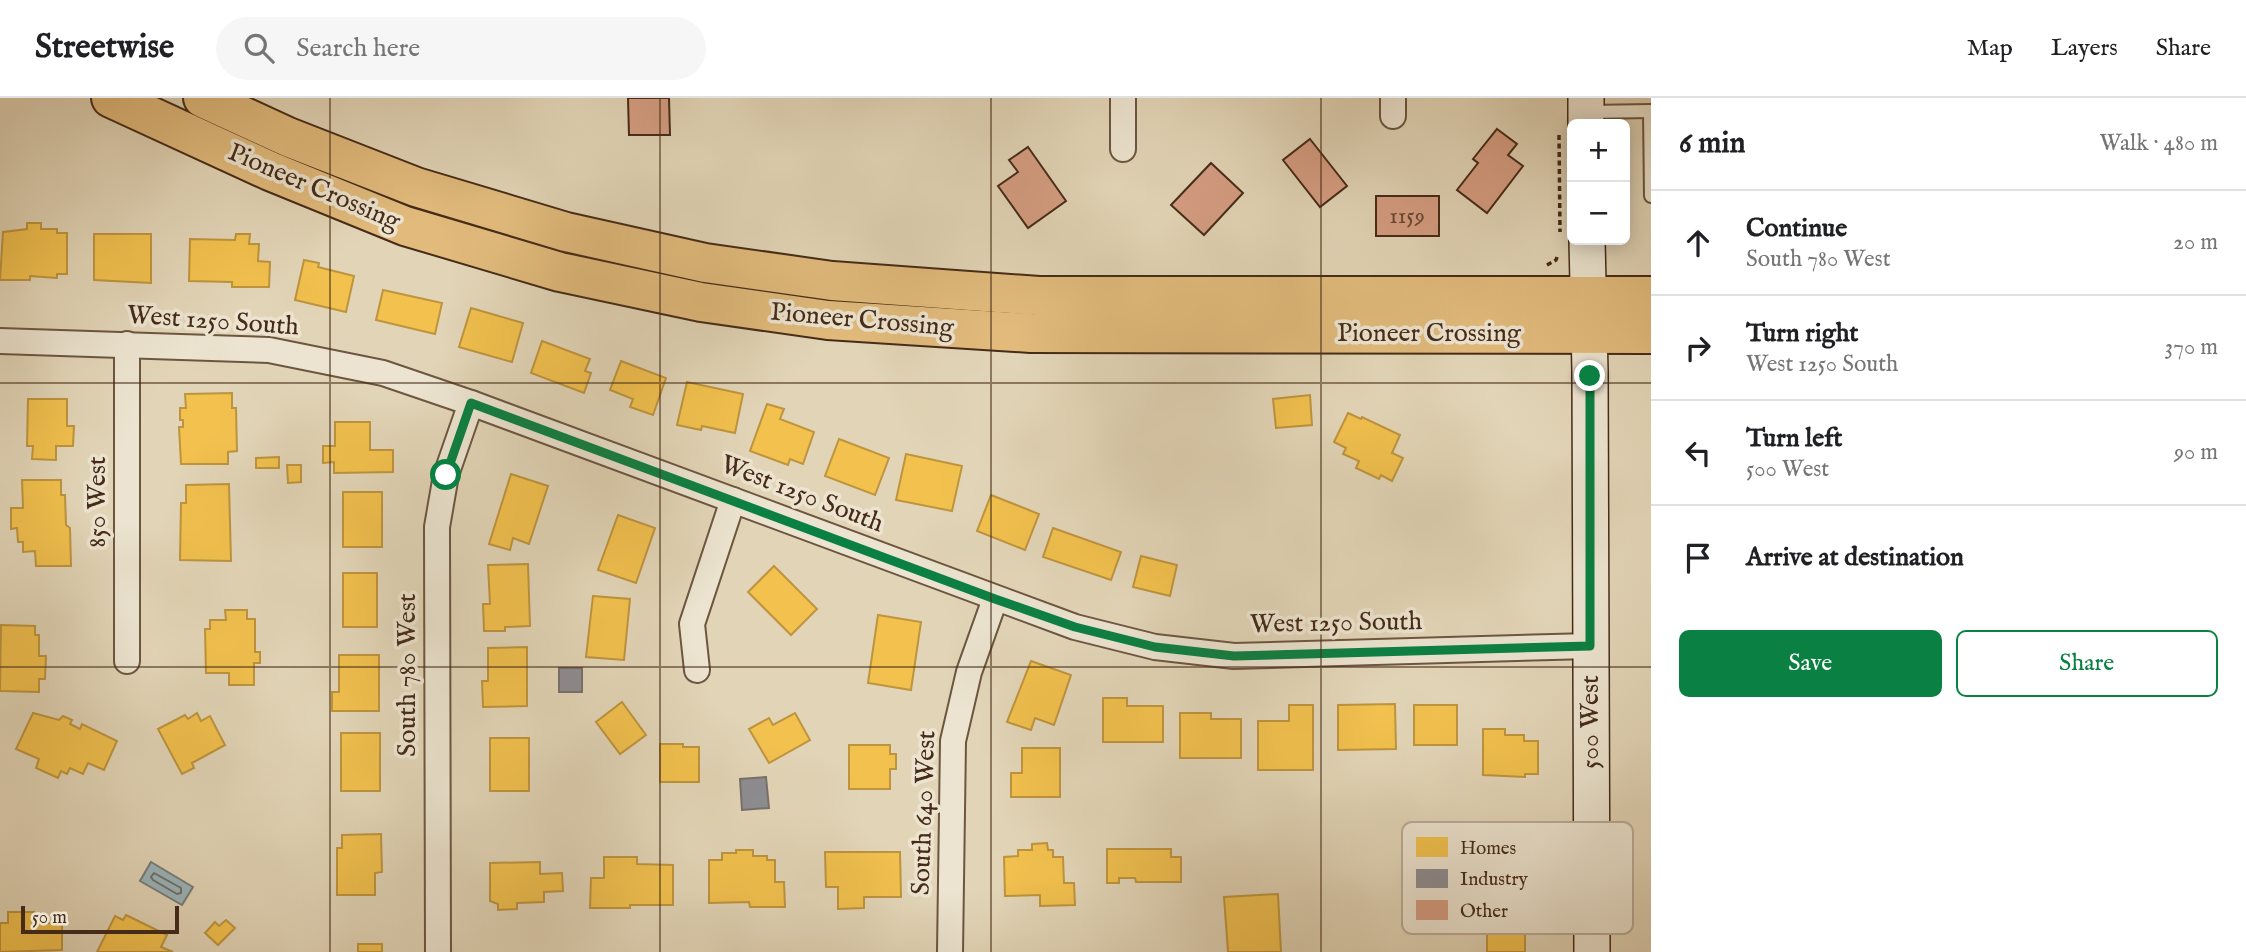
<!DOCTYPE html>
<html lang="en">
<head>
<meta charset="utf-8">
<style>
	:root { --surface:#fff; --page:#f6f6f6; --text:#202124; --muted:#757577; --line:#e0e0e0; --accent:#0b8043 }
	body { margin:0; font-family:"IM FELL English",serif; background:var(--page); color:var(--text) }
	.controls { position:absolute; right:21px; top:21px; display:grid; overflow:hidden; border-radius:10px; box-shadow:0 4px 18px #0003 }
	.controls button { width:63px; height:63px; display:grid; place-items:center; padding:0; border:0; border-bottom:2px solid var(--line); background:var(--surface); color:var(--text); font:35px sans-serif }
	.scale { position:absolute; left:21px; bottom:18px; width:158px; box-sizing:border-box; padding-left:7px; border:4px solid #462b18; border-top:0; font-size:19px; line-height:24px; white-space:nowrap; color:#462b18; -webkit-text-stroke:5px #ece4d0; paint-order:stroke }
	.stop { position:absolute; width:21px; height:21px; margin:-16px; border:5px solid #0b8043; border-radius:50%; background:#fff }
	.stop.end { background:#0b8043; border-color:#fff; box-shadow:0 2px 7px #0008 }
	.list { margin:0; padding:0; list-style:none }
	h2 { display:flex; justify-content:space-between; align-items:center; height:91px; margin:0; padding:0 28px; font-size:30px }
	h2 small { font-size:23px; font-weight:400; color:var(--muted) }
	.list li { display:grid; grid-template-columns:46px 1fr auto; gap:21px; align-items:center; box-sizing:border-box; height:105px; padding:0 28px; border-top:2px solid var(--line) }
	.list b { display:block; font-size:26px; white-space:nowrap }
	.list p { margin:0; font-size:23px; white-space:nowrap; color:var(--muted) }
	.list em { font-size:23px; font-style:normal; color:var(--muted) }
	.actions { display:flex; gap:14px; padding:21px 28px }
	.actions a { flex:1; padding:16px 0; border:2px solid var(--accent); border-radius:10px; text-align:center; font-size:24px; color:var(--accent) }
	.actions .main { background:var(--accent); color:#fff }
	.icon { flex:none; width:38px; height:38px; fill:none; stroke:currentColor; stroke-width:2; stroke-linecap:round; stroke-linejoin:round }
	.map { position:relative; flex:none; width:1651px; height:854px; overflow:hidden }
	header { display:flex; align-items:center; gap:42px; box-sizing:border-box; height:98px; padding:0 35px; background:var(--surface); border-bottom:2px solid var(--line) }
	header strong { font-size:33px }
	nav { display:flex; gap:38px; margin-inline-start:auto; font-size:24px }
	.search { width:490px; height:63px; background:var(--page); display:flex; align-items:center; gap:18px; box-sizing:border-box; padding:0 24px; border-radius:38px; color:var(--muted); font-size:26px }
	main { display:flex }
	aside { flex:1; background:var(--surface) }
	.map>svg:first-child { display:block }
	.water { fill:#9bb5bb; stroke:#797e7a; stroke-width:2 }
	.homes { fill:#f2c14e; stroke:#be943e; stroke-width:2 }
	.industry { fill:#8d8d92; stroke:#78706d; stroke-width:2 }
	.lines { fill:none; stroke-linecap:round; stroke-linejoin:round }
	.shore { stroke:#70706a; stroke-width:2 }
	.building { fill:#d59d82; stroke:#462b18; stroke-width:2 }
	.lane-casing { stroke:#6d5640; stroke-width:16 }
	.street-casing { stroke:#6d5640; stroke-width:28 }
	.secondary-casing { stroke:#462b18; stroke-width:38 }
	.highway-casing { stroke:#462b18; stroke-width:42 }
	.path { stroke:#462b18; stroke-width:3.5; stroke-dasharray:5 3.5; stroke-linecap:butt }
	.lane { stroke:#ece4d0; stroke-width:12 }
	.street { stroke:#ece4d0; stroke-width:24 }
	.secondary { stroke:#ece4d0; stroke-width:35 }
	.highway { stroke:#e1ba7c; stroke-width:38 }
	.route { stroke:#0b8043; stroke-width:9 }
	.grid { fill:none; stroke:#462b18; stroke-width:2; stroke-opacity:0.55 }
	.labels { text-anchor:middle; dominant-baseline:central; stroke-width:7; stroke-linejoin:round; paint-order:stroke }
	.number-label { font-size:23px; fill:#6a4832 }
	.street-label { font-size:26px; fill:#462b18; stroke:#ece4d0 }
	.key { fill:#ece4d0; stroke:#baac99; stroke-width:2 }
	.key-label { font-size:19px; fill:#462b18 }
</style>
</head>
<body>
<header>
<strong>Streetwise</strong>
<div class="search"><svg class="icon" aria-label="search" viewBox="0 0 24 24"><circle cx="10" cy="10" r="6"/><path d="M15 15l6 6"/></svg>Search here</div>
<nav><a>Map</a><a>Layers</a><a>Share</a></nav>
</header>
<main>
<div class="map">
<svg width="1651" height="854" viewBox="0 0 1651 854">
	<rect width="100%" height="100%" fill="#e2d5b7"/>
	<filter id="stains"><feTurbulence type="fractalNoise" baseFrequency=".00286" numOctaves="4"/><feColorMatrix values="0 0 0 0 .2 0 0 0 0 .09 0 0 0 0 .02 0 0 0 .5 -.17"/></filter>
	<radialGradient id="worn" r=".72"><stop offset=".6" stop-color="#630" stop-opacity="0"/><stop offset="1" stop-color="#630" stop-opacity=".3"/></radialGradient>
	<path class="water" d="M151 764 193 789 182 807 140 783Z"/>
	<g class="homes">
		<path d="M27 125H41V131H57V135H67V176H57V180L30 178V182H0L3 134 27 131Z"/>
		<path d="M94 136H151V185L94 182Z"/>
		<path d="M236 136H250L249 146H259L258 163 270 164 269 189H232V184L189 183 190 141 235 142Z"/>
		<path d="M304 162 319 165 318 169 354 178 346 214 295 202Z"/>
		<path d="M383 192 442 205 435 236 376 222Z"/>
		<path d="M471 210 523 225 512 264 459 249Z"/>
		<path d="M542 243 590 261 585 273 591 275 584 295 531 275Z"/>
		<path d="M621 263 666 280 653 317 630 309 633 301 610 292Z"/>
		<path d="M687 284 743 296 735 335 702 328 701 332 677 327Z"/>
		<path d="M232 295V310H236L237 353 228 354V366H181L179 329H183V322H180V310H186L185 296Z"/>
		<path d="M1310 297 1312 327 1276 330 1273 301Z"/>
		<path d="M28 301H67V328H74L73 348H56V362L32 361 33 348H27Z"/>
		<path d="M767 306 784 311 780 321 814 334 803 366 790 361 788 367 750 353Z"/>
		<path d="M1348 315 1361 321 1362 319 1400 337 1392 355 1403 360 1392 383 1381 377 1379 381 1356 370 1359 363 1343 356 1346 350 1334 344Z"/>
		<path d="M335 324H370V352H393V374L334 375V364L323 365V348H335Z"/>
		<path d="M839 341 889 360 875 397 825 378Z"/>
		<path d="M906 356 962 368 952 413 896 402Z"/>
		<path d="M279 359V370H256V360Z"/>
		<path d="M287 367H301V384L288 385Z"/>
		<path d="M511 376 548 388 529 446 513 440 510 452 489 446Z"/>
		<path d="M22 382H61V397H65L66 427 70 430 71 468H36L35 453 23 454V444H18L17 430 11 431V410H23Z"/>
		<path d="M229 386 231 463 180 462 181 405H186V387Z"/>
		<rect x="343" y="394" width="39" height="55"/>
		<path d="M991 397 1039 416 1025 452 977 433Z"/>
		<path d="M618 417 655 430 636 485 598 472Z"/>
		<path d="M1053 430 1121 454 1111 482 1043 459Z"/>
		<path d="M1141 458 1177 467 1170 498 1133 489Z"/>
		<path d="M528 466 530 528 505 529V533H484L483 506H490L488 467Z"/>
		<path d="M774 468 817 511 791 537 748 494Z"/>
		<rect x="343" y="475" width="34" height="54"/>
		<path d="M593 498 630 501 624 562 586 559Z"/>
		<path d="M225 512H247V521H255V554H260V565H254V587H229V575H206L205 531H210V522H226Z"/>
		<path d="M878 517 921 524 911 592 868 585Z"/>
		<path d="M1 527 35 528V537H39V558H46L45 581H39V594L0 593Z"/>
		<path d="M527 549V608L483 609 482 583H488V550Z"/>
		<path d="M339 557H379V613H332V594H339Z"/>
		<path d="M1031 563 1071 577 1054 627 1035 620 1031 632 1007 624Z"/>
		<path d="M1103 600H1127V608H1163V644H1103Z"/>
		<path d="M622 604 646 637 620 656 596 624Z"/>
		<path d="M1395 606 1396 651 1338 652V607Z"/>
		<path d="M1289 607H1313V672H1258V623H1289Z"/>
		<rect x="1414" y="607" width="43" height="40"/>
		<path d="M33 615 59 622 63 618 72 622 70 626 80 631 82 626 117 643 104 672 88 665 83 676 70 670 67 676 61 673 58 680 36 670 39 661 16 651Z"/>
		<path d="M197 615 201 623 210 618 225 647 192 665 194 670 182 676 158 631 185 617 188 621Z"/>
		<path d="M795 615 810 642 769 665 749 631 769 620 773 627Z"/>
		<path d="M1180 615H1211V621H1241V660H1180Z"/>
		<path d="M1483 631H1505V637H1524V643H1538V676H1525V679L1483 677Z"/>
		<rect x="341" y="635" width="39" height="58"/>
		<rect x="490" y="640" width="39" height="53"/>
		<path d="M660 646H683V649H699V684H660Z"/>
		<path d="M849 647H890V656H896V671H890V691H849Z"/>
		<path d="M1022 650H1060V699H1011V675H1022Z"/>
		<path d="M381 736 382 774 375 775V797H337V750H342V737Z"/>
		<path d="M1047 745 1048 752H1053V759H1063L1064 785H1074L1075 807 1040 808V797L1005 798 1004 759 1018 758V752H1032V746Z"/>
		<path d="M1107 751H1171V759H1181V784H1136L1135 780H1119V785H1107Z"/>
		<path d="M736 752H753V758H767V762H775V784H784L785 809H750L749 804 709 805V762H722V755H736Z"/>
		<path d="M825 754H900L901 799H864V810L838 811V789H826Z"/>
		<path d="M604 759H637V766L673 767V807H630V810H590L591 780H604Z"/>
		<path d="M540 764V776L562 775 563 793 544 794V804L517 805V811L498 812V806L490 803V765Z"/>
		<path d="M1278 796 1281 854H1228L1224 799Z"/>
		<path d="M8 814H34V825H62V852L0 854V825H8Z"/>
		<path d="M126 817 167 837 161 849 173 854H97L115 818 123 822Z"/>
		<path d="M226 822 235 830 218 847 205 835 215 824 219 828Z"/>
		<path d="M1487 834 1525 835V854H1487Z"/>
		<rect x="358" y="846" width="24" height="8"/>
	</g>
	<g class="industry">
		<rect x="559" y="570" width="23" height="24"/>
		<path d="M766 679 769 710 742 712 740 681Z"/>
	</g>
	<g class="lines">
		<path class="shore" d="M154 775 181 790V795L177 796 153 782 151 779Z"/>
	</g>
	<g class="building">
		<path d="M628 0H669L670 37H629Z"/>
		<path d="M1497 31 1517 46 1508 57 1523 68 1487 115 1457 92 1478 65 1473 61Z"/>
		<path d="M1310 41 1347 88 1320 109 1283 62Z"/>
		<path d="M1028 49 1066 103 1028 130 998 88 1018 74 1009 62Z"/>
		<path d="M1211 65 1243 95 1204 137 1171 107Z"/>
		<rect x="1376" y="98" width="63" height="40"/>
	</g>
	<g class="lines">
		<defs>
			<g id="lane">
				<path d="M1650 13 1651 98"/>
				<path d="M1588 14 1651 13"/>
			</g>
			<g id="street">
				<path d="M1123 0V51"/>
				<path d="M1393 0V18"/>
				<path d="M0 243 269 252 383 275 471 305 1075 529 1155 549 1234 558 1590 548"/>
				<path d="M127 563V246"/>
				<path d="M697 572 692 526 733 402"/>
				<path d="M438 854 437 429 446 377 471 305"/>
				<path d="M950 854 953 643 969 574 995 501"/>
			</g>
			<g id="secondary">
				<path d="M1586 0V26"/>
				<path d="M1587 142 1590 273 1592 854"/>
			</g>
			<g id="highway">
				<path d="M111 0 270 73 405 128 560 174 701 204 828 222 1031 235 1651 236"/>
				<path d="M203 0 288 39 416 89 566 134 705 165 832 183 1039 198H1651"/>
			</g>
		</defs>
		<use href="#lane" class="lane-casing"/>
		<use href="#street" class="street-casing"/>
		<use href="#secondary" class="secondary-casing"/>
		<use href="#highway" class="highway-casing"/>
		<g class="path">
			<path d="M1559 37 1560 134"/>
			<path d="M1547 167 1556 162 1558 156"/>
		</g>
		<use href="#lane" class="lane"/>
		<use href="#street" class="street"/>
		<use href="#secondary" class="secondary"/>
		<use href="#highway" class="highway"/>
	</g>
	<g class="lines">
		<path class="route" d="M446 377 471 305 995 501 1075 529 1155 549 1234 558 1590 548V278"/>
	</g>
	<path class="grid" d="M330 0V854M660 0V854M991 0V854M1321 0V854M0 285H1651M0 569H1651"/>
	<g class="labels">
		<g class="number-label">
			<text x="1407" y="118">1159</text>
		</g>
		<g class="street-label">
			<text transform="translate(314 89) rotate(23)">Pioneer Crossing</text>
			<text transform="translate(862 222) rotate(5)">Pioneer Crossing</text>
			<text transform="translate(213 223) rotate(4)">West 1250 South</text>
			<text x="1429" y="235">Pioneer Crossing</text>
			<text transform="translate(802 396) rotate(21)">West 1250 South</text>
			<text transform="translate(97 404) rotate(-90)">850 West</text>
			<text transform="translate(1336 525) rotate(-1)">West 1250 South</text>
			<text transform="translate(407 577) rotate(-90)">South 780 West</text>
			<text transform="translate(1590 624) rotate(-90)">500 West</text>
			<text transform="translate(924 715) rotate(-88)">South 640 West</text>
		</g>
	</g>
	<rect x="1402" y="724" width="231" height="112" rx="10" class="key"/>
	<rect x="1416" y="739" width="32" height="20" fill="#f2c14e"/>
	<rect x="1416" y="771" width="32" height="19" fill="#8d8d92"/>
	<rect x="1416" y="802" width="32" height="20" fill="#d59d82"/>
	<g class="key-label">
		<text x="1460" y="756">Homes</text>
		<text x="1460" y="787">Industry</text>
		<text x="1460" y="819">Other</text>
	</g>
	<rect width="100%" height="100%" filter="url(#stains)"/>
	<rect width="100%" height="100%" fill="url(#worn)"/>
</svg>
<div class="controls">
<button>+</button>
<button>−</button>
</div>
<div class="scale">50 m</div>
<div class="stop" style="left:446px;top:377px"></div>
<div class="stop end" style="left:1590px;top:278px"></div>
</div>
<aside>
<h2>6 min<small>Walk · 480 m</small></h2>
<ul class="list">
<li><svg class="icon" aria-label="ahead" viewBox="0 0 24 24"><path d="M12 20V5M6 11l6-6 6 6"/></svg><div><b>Continue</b><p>South 780 West</p></div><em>20 m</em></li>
<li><svg class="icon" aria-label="right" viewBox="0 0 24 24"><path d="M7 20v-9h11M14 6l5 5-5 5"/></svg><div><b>Turn right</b><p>West 1250 South</p></div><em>370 m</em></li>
<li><svg class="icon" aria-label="left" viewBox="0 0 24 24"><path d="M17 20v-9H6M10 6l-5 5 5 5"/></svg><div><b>Turn left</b><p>500 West</p></div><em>90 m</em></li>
<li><svg class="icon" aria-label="arrive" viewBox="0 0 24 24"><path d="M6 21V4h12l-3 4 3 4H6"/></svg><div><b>Arrive at destination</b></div></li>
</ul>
<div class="actions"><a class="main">Save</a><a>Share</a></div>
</aside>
</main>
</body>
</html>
